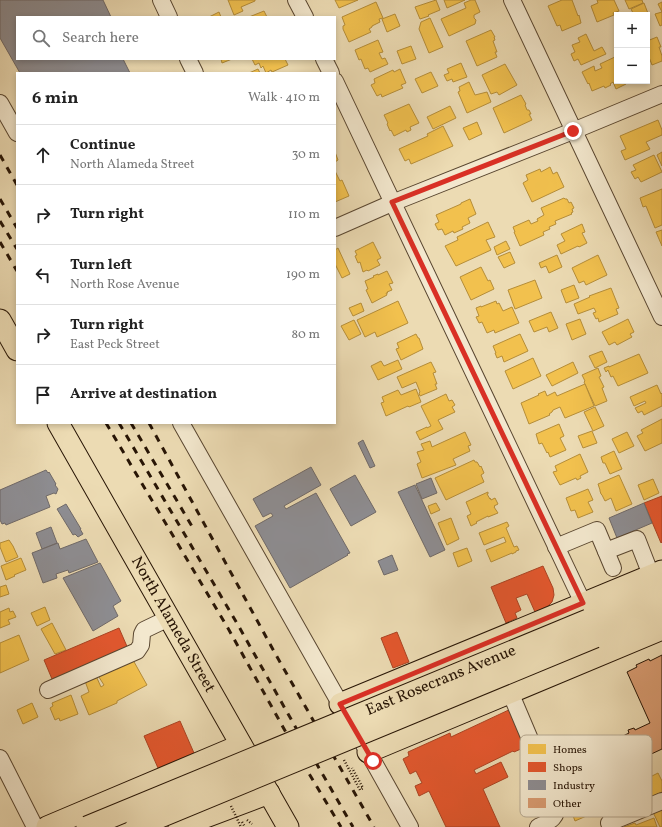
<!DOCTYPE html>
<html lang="en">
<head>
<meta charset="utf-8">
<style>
	:root { --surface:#fff; --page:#f6f6f6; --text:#222; --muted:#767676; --line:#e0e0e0 }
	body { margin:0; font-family:Vollkorn,serif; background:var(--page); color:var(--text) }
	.controls { position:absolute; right:12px; top:12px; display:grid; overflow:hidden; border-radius:0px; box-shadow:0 2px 6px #0003 }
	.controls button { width:36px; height:36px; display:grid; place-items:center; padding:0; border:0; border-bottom:1px solid var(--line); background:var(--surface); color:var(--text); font:20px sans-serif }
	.stop { position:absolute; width:12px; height:12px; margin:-9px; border:3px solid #d93025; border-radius:50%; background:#fff }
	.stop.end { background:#d93025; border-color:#fff; box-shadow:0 1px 4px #0008 }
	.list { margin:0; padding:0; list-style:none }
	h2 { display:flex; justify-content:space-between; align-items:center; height:52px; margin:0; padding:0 16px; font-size:17px }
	h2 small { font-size:13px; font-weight:400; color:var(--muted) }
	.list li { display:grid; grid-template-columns:26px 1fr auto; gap:12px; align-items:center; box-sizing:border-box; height:60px; padding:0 16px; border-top:1px solid var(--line) }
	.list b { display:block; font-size:15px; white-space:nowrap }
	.list p { margin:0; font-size:13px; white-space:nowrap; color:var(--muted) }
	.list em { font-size:13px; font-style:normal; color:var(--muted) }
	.icon { flex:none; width:22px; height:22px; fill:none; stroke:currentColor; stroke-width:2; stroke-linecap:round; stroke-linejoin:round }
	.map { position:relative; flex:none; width:662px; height:827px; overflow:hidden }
	.search { position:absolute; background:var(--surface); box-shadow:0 2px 6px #0003; left:16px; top:16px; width:320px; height:44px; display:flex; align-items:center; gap:10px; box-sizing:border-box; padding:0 14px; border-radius:0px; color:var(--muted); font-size:15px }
	.panel { position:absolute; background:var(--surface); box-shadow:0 2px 6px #0003; left:16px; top:72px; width:320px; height:352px; border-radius:0px }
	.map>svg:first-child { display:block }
	.homes { fill:#f2c14e; stroke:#b58d38 }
	.shops { fill:#e4572e; stroke:#ac4322 }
	.industry { fill:#8d8d92; stroke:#6f6968 }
	.building { fill:#d89b71; stroke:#281505 }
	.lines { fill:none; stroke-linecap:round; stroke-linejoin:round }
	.minor-casing { stroke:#594630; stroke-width:18 }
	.major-casing { stroke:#281505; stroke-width:23 }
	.path { stroke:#281505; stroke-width:2.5; stroke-dasharray:1 2; stroke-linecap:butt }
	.minor { stroke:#f3e8ce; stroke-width:16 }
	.major { stroke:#ecdbb3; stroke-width:21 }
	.rail { stroke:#281505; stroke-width:3; stroke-dasharray:7 7; stroke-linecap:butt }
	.major-bridge-casing { stroke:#281505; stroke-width:23; stroke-linecap:butt }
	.path-bridge { stroke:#281505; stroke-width:2.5; stroke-dasharray:1 2; stroke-linecap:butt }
	.major-bridge { stroke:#ecdbb3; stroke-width:21 }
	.route { stroke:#d93025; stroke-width:5 }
	.labels { text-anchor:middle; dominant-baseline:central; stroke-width:4; stroke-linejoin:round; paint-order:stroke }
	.street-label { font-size:16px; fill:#281505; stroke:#f3e8ce }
	.key { fill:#f3e8ce; stroke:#b6a992; stroke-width:1 }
	.key-label { font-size:11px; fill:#281505 }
</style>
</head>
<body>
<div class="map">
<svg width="662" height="827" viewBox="0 0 662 827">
	<rect width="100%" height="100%" fill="#ecdbb3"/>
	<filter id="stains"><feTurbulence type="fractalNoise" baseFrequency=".005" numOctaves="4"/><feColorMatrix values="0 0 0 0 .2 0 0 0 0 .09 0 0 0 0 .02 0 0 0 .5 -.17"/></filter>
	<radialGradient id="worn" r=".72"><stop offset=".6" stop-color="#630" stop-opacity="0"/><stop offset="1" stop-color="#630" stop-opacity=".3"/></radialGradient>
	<g class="homes">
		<path d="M228 0H255V1L241 7 243 11 234 15Z"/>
		<path d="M335 0H358L339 8Z"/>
		<path d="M436 0 440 10 428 15 429 16 420 19 415 7Z"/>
		<path d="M444 0H465L447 8Z"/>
		<path d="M471 0H475L480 12 474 15V18L476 20 475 24 449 36 441 19 466 8 464 3Z"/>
		<path d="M562 0H572L578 16 579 15 581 23 562 31 560 25 557 26 548 6Z"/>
		<path d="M597 0H614L619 11 613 13 614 15 597 22 591 6 598 3Z"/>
		<path d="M625 0H642L643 3 629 9Z"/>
		<path d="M376 2 383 18 379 19 380 22 372 26V27L369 29 371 32 349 42 343 29V26L345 25 342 17Z"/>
		<path d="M662 2V25L660 26 655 14 662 12 658 4Z"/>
		<path d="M644 3 649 16 647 17V15H634L631 9Z"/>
		<path d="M264 11 267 17H249Z"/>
		<path d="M219 12 221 17H209Z"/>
		<path d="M395 14 400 26 387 32 382 19Z"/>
		<path d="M430 18 443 47 429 53 419 29 421 22Z"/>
		<path d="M491 30 495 37H494L495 40 493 41 497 52H495L497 57 477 66 466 41Z"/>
		<path d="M586 34 594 51 602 47 606 54 581 65 578 59 574 61 571 54 575 52 572 45 580 42 578 38Z"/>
		<path d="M657 37 661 47H659L662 56V61L652 65 647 52V41Z"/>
		<path d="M378 40 383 52 379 53 382 59 385 58 388 64 370 72 368 68 365 69 361 59 359 60 355 50Z"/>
		<path d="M411 46 416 59 402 64 397 51Z"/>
		<path d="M617 56V81H625L626 84 616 89 613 82 610 84 611 85 605 88 604 86 592 91 589 83 588 84 582 72 594 66 595 71 602 68 600 64Z"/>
		<path d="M221 59H232L222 63Z"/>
		<path d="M252 59H285L288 65 272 72 271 70 266 73 263 66 261 68 259 63 255 65Z"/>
		<path d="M461 63 467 77 453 82 452 79 447 81 444 75 449 73 447 69Z"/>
		<path d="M505 64 517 85 499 95 497 92 491 94 482 75Z"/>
		<path d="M258 69 260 73H249Z"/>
		<path d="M400 69 406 83 401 85 403 88 382 97 381 94 377 96 371 85 375 83 374 79 393 70 394 72Z"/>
		<path d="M431 72 438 86 422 93 415 79Z"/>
		<path d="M469 82 475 95 487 92 491 102 467 113 458 92 460 91 459 87Z"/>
		<path d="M521 95 526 104 525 105 527 110H529L531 114H529L532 120 504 133 493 108Z"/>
		<path d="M409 104 419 123 410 127 411 130 407 132 406 130 394 136 391 130 390 131 387 124 388 123 384 115Z"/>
		<path d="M450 106 456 118 433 129 427 117Z"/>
		<path d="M658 120 662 130V135L646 142 650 149 625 160 621 151 626 149 620 136Z"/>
		<path d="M477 122 482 134 469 140 463 128Z"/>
		<path d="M443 126 453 146 411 164 409 159 405 161 399 149 428 136 427 134Z"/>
		<path d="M335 152 338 160 335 162Z"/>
		<path d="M662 152V166L657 155Z"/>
		<path d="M654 155 662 172 641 182 638 177 635 179 631 172 636 170 633 165Z"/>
		<path d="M550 167 553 174 557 172 564 187 532 202 523 183 528 180 526 175 540 169 541 172Z"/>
		<path d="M335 171 340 181 342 180 349 196 335 202Z"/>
		<path d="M662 189V225L655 228 646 206 643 207 640 198Z"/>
		<path d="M564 198 565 199H567L569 203 571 202 574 208 572 209 573 212 571 213 572 214 555 221 556 224 549 227 550 229 543 232 544 235 520 246 514 232H515L513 227 529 220 531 224 538 221 537 219 544 215 541 208Z"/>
		<path d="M470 199 476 214 468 218 470 223 462 227 463 229 454 233 453 231 445 235 442 229 438 230 435 224 439 222 436 215 461 204V203Z"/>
		<path d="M488 222 495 237 486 240 491 250 456 266 445 246 458 240 457 237Z"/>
		<path d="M582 224 585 232 582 233 587 243 579 247 578 246 561 254 557 245 565 241 561 234Z"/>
		<path d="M662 230V246L656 232Z"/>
		<path d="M506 241 510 249 497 255 494 247Z"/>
		<path d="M373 242 381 258 377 260 380 265 368 271 367 270 363 272 360 262 358 263 355 256 357 255 355 251Z"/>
		<path d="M338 248 350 274 342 278 335 264V250Z"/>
		<path d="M510 252 515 263 504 268 498 257Z"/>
		<path d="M557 255 562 267 549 273 546 266 541 268 539 263Z"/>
		<path d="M598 255 607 275 586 285 584 281 579 283 572 268Z"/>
		<path d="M481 267 488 281 490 280 494 289 471 300 460 277Z"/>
		<path d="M387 271 393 283 389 284 392 290 387 292 388 293H386L387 295 372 303 366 290 368 289 365 281 374 277 373 276 378 274V275Z"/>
		<path d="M535 280 542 298 515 309 508 290Z"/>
		<path d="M574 285 579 298 566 303 561 290Z"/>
		<path d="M611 288 619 308 616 309 618 314 599 322 598 318 596 319 593 313 596 312 594 308 578 314 574 304 590 297 589 296Z"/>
		<path d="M398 301 408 323 377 337 375 332 365 337 357 320Z"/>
		<path d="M496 301 497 304 499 303 503 311 512 307 519 323 495 333 494 330 487 333 482 322 479 323 476 317 479 316 476 308 481 306V307Z"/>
		<path d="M361 303 364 311 353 316 349 308Z"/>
		<path d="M551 312 558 328 549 332 547 327 534 332 529 321Z"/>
		<path d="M580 319 586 334 572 340 566 324Z"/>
		<path d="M628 319 634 332 630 334 632 337 617 345 615 342 609 345 602 332Z"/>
		<path d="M354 320 361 334 349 340 341 326Z"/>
		<path d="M416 334 418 338H419L423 349 401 360 396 349 399 348 397 343Z"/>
		<path d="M520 334 528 351 504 362 502 356 497 358 495 353H496L493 346Z"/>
		<path d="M602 351 607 362 595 368 589 356Z"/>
		<path d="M639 354 648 373 618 386 613 376 611 377 608 370 606 372 604 368 609 366V367Z"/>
		<path d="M533 358 541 376 513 389 505 371Z"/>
		<path d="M398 360 402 369 378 380 371 366 381 361 384 366Z"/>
		<path d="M431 362 436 372 433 373 437 384H435L437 389 420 396 419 393 420 392 416 382 402 388 397 377Z"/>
		<path d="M573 362 578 373 552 386 546 375Z"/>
		<path d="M598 368 601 376 599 377 604 387 602 388 607 401 595 406 584 382 585 381 582 375Z"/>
		<path d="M585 384 594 406 565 418 560 407 553 410 552 412 549 414 550 415 529 424 521 403 539 395 538 394 545 391 547 396 555 392 557 396Z"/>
		<path d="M657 385 661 394 662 393V406L644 415 642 411 638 413 635 408 646 403 645 401 634 406 630 397Z"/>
		<path d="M416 389 421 402 409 407 408 406 386 416 381 403 384 402 382 397 398 390 401 395Z"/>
		<path d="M446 394 449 401 452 400 455 405 452 407 455 412 438 420 443 429 420 440 416 432 427 427V428L431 426 421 406Z"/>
		<path d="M595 407 604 426 593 431 584 412Z"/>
		<path d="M662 419V443L645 451 637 436 643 433 641 430Z"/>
		<path d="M559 424 564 436 560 438 566 450 550 457 548 452 547 453 542 443 539 444 536 434Z"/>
		<path d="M592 431 597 443 583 448 578 436Z"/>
		<path d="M465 432 471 445 468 446 470 451 453 459 456 465 422 478 417 464 421 462 417 452 424 450 421 444 430 441 432 447Z"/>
		<path d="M627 432 634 446 619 453 612 439Z"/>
		<path d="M614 451 622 469 610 474 605 463H603L601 457Z"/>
		<path d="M580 454 588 472 580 476 581 478 577 480 576 478 560 485 553 472 557 471 555 466Z"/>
		<path d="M474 460 475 462H477L480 467 481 466 484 473 481 475 484 482 446 500 435 478Z"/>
		<path d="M619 475 632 504 616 511 611 498 605 501 602 495 601 494 600 491V490L598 484Z"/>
		<path d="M653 479 659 493 644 500 638 485Z"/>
		<path d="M588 489 593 500 588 502 593 512 578 518 575 510 571 511 566 498Z"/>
		<path d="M488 492V494H487L490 499V498L491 500 495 498 498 504 494 506 495 507H494L498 513 488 517V516L476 522 477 523 471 526 467 516 471 514 466 502Z"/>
		<path d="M436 503 440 510 431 514 428 506Z"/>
		<path d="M451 518 459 539 447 545 438 523Z"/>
		<path d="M507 522 509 526 506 528 514 547 517 546 519 550 516 551V552L512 554V553L491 562 486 550 506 542 504 537 484 545 479 533Z"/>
		<path d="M9 540 13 546 18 557 6 562 0 547V543Z"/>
		<path d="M467 548 472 561 458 567 453 553Z"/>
		<path d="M21 558 26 570 14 575 15 576 6 580 1 566Z"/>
		<path d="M6 585 9 594 0 597V587Z"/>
		<path d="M45 607 50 620 37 626 31 613Z"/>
		<path d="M9 608 10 612 13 611 16 617 8 620 10 624 0 628V612Z"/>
		<path d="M52 623 66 650 55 654 41 629Z"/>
		<path d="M19 635 29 660 0 673V643Z"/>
		<path d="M133 660 147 685 117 701V703L89 715 81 696 89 692 85 681 96 676 101 687 104 685 97 674 115 666 117 669Z"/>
		<path d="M71 695 78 714 60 721 59 718 55 720 50 708 53 706 52 703Z"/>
		<path d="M32 703 38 717 23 724 17 710Z"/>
		<path d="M658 773 662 781V792L646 799 638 783Z"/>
		<path d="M593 794 600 810 575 821 569 805Z"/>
		<path d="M662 807V827H660L653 812Z"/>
		<path d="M654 818 657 827H624L635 823 636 825Z"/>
	</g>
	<g class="shops">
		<path d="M662 496V542L661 543 644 503Z"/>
		<path d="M543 566 553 588 554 595 552 602 548 606 535 612 527 594 516 598 521 610 515 613 517 618 506 623 491 587Z"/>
		<path d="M119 628 129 651 80 672 79 668 52 679 44 660Z"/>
		<path d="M397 632 409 662 393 668 381 638Z"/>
		<path d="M513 708 530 745 514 752 513 751 474 770 476 774 501 762 508 777 483 789 500 827H446L429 791 419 796 415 786 422 783 416 771 410 774 403 759 409 756 408 752 450 733 451 737Z"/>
		<path d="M180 721 194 753 158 768 144 736Z"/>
	</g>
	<g class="industry">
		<path d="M0 0H103L111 17H17V59H123L130 73H20L0 38Z"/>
		<path d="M363 440 375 466 370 468 358 443Z"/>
		<path d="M311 467 321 485 284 506 286 509 316 493 350 553 347 554 348 555 290 588 255 526 273 516 271 513 263 517 253 499Z"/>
		<path d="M46 470 48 473 49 472 56 484 55 485 58 489 56 494 54 493 46 496 50 507 6 525 5 523 2 524 0 520V490Z"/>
		<path d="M355 475 376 512 351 526 330 489Z"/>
		<path d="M431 478 437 493 422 499 416 484Z"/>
		<path d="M415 485 445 550 430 557 398 492Z"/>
		<path d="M644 503 652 523 617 538 609 518Z"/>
		<path d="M66 504 81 529H80L83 534 78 537 75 534 73 535 57 509Z"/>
		<path d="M51 527 57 543 42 549 36 533Z"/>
		<path d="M86 539 98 562 69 573 68 570 56 574 57 578 43 583 32 553 58 543 60 549Z"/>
		<path d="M392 555 398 570 384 575 378 561Z"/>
		<path d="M100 563 121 601 113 606 118 616 93 631 63 578Z"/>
	</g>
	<path class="building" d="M662 655V749L647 756 649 760 642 763 640 759 625 766 626 770 623 772 621 768 611 773 606 762 601 764 597 755 602 753 599 748 629 733 628 730 634 728 635 730 650 723 627 672 637 667 636 665 649 659 650 661Z"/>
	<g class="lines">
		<defs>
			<g id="minor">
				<path d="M161 0 169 17"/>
				<path d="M296 0 305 17"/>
				<path d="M512 0 662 317"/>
				<path d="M188 59 195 73"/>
				<path d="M324 59 331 73"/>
				<path d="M335 81 583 603"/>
				<path d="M0 103 17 133"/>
				<path d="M335 228 392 203 573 131 662 94"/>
				<path d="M181 423 346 714"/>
				<path d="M556 547 597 530 613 568"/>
				<path d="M606 551 637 539 651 575"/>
				<path d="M48 690 137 651 141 645 142 634 144 630 169 618"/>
				<path d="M510 692 557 803C558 818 550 821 538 827"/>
				<path d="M363 743 410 827"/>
				<path d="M0 758 35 827"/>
				<path d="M609 823 662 801"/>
			</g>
			<g id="major">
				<path d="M0 320 17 350"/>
				<path id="s1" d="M58 423 288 827"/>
				<path d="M588 620 662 590"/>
				<path d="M595 637 662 609"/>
				<path d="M340 704 662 571"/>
				<path d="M368 752 662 629"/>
				<path d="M47 827 241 745"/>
				<path d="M179 827 269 793"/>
			</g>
		</defs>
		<use href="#minor" class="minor-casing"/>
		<use href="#major" class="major-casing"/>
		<g class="path">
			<path d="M344 760 360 790 363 788 352 768"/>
			<path d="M247 820 252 824"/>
			<path d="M242 822 245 827"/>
		</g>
		<use href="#minor" class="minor"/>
		<use href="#major" class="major"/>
		<g class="rail">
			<path d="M0 155 17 185"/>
			<path d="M0 199 17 228"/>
			<path d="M0 221 17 249"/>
			<path d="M0 242 17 271"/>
			<path d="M106 423 229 630 308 772 341 827"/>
			<path d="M119 423 238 625 296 728 353 827"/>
			<path d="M131 423 193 528"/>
			<path d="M149 423 276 655 374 827"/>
		</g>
		<defs>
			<g id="major-bridge">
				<path id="s2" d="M87 827 588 620"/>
				<path d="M136 827 595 637"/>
			</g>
		</defs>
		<use href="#major-bridge" class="major-bridge-casing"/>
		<path class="path-bridge" d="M231 806 241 827"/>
		<use href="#major-bridge" class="major-bridge"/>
	</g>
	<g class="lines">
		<path class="route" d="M373 761 340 704 583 603 392 202 573 131"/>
	</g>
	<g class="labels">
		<g class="street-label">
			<text stroke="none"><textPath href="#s1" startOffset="232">North Alameda Street</textPath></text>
			<text stroke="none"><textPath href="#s2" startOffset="383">East Rosecrans Avenue</textPath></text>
		</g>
	</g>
	<rect x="520" y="735" width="132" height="82" rx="6" class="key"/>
	<rect x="528" y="744" width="18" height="10" fill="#f2c14e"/>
	<rect x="528" y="762" width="18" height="10" fill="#e4572e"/>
	<rect x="528" y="780" width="18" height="10" fill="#8d8d92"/>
	<rect x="528" y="798" width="18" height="10" fill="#d89b71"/>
	<g class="key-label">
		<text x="553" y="753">Homes</text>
		<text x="553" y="771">Shops</text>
		<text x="553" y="789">Industry</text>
		<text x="553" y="807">Other</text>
	</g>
	<rect width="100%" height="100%" filter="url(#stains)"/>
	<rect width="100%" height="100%" fill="url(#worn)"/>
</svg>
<div class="controls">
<button>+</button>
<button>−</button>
</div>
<div class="stop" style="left:373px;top:761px"></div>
<div class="stop end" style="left:573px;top:131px"></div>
<div class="search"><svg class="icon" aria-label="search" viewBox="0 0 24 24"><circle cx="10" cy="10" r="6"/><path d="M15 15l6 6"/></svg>Search here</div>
<section class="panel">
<h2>6 min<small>Walk · 410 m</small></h2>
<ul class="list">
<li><svg class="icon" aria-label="ahead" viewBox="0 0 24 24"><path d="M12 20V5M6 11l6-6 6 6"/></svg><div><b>Continue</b><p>North Alameda Street</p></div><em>30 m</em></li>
<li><svg class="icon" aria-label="right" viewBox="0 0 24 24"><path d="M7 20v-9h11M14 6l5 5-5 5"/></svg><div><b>Turn right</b></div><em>110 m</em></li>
<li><svg class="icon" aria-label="left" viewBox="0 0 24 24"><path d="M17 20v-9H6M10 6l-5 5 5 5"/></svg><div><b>Turn left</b><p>North Rose Avenue</p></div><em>190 m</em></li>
<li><svg class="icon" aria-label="right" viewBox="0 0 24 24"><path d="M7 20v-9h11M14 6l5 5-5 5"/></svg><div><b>Turn right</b><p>East Peck Street</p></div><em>80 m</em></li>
<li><svg class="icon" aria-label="arrive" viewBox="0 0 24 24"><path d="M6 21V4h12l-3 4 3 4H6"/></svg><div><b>Arrive at destination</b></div></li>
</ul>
</section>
</div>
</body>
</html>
